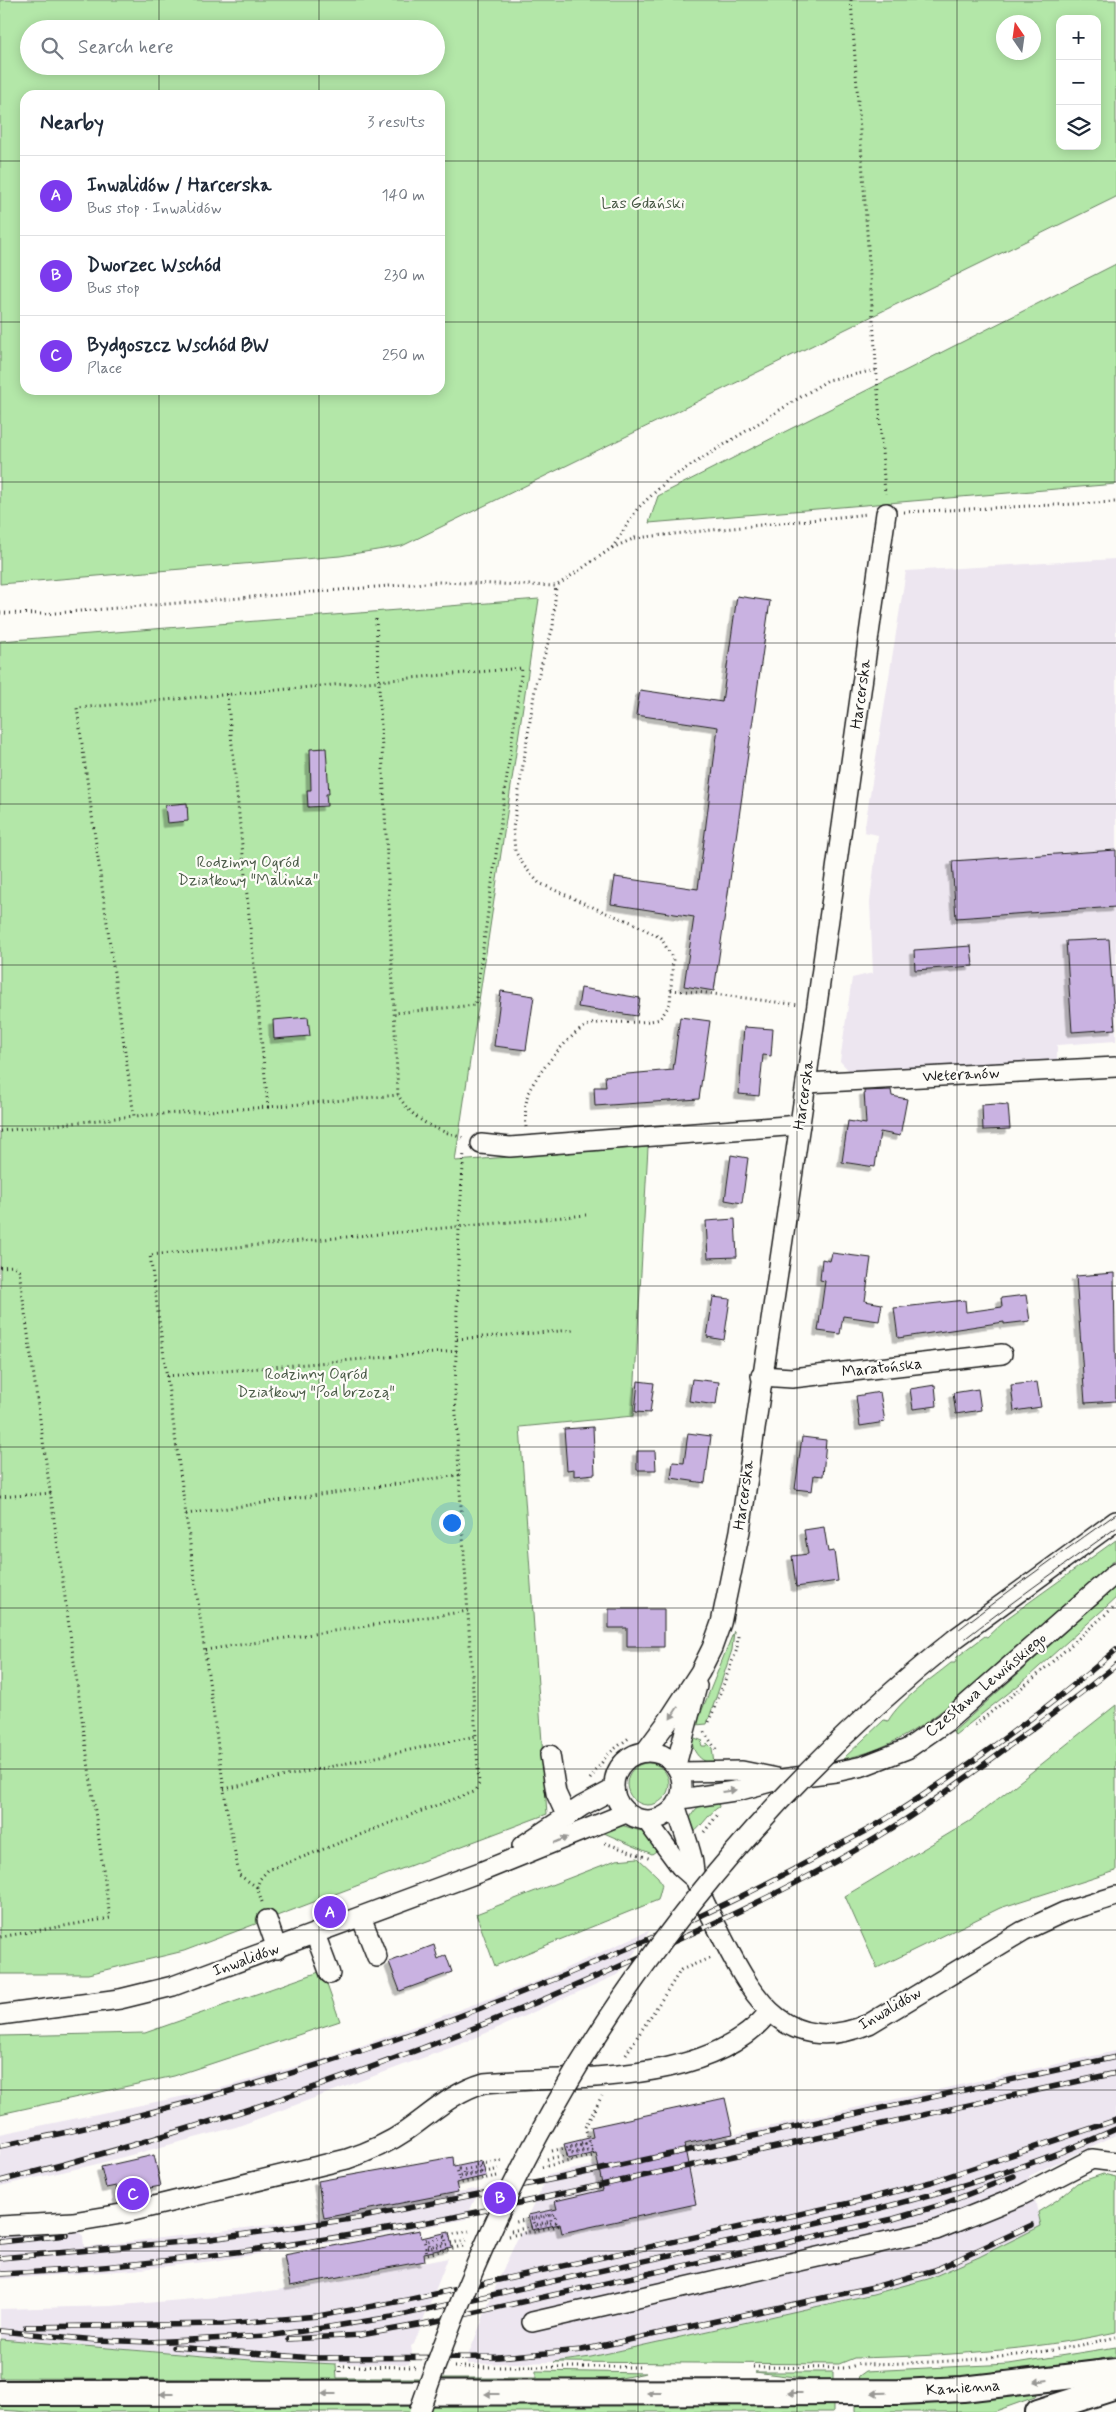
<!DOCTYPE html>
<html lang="en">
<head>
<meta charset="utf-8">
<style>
	:root { --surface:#fff; --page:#f2f2f3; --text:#1f2937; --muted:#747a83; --line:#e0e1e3; --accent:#7c3aed }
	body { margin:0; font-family:Mynerve,sans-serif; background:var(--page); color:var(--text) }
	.controls { position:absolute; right:15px; top:15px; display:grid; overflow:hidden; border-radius:10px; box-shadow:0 2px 12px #0003 }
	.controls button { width:45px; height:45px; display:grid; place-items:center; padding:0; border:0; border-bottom:1px solid var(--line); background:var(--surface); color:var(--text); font:25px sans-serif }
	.compass { position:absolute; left:996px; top:15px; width:45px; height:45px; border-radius:50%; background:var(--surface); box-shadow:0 2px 12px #0003; rotate:347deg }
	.you { position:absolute; left:451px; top:1522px; width:18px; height:18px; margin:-12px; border:4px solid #fff; border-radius:50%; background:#1a73e8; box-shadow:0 0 0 8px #1a73e833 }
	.badge { display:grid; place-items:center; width:32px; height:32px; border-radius:50%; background:var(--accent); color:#fff; font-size:16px; font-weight:700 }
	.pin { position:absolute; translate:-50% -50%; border:2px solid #fff; box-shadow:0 1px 5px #0006 }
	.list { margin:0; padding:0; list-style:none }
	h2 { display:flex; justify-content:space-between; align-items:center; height:65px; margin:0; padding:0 20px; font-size:21px }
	h2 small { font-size:16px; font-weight:400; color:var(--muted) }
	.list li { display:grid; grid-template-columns:32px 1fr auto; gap:15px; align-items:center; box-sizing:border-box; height:80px; padding:0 20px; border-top:1px solid var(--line) }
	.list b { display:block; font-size:19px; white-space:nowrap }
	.list p { margin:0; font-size:16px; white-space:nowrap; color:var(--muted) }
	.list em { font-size:16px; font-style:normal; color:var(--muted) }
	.icon { flex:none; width:28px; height:28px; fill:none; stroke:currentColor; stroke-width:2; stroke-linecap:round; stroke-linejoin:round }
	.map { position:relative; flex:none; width:1116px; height:2412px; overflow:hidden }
	.search { position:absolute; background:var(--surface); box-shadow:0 2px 12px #0003; left:20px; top:20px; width:425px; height:55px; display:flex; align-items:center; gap:12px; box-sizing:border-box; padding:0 18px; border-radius:28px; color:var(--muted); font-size:19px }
	.panel { position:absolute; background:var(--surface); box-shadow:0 2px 12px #0003; left:20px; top:90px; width:425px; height:305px; border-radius:15px }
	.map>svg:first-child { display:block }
	.built { fill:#ede6f0 }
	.green { fill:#b3e7a8; stroke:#688262; fill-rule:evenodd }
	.building { fill:#c9b2e1; stroke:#1c1c1c; filter:url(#shadow) }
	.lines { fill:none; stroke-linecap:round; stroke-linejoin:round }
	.minor-casing { stroke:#1c1c1c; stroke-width:22 }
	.major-casing { stroke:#1c1c1c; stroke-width:28 }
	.path { stroke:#1c1c1c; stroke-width:3; stroke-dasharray:1 4; stroke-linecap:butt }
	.minor { stroke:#fdfcf7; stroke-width:19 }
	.major { stroke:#fdfcf7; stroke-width:24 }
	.tram { stroke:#1c1c1c; stroke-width:1 }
	.rail-casing { stroke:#1c1c1c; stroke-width:5.5 }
	.rail { stroke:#fdfcf7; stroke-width:4; stroke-dasharray:11; stroke-linecap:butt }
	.minor-bridge-casing { stroke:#1c1c1c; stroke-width:22; stroke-linecap:butt }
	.minor-bridge { stroke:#fdfcf7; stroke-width:19 }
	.oneway { fill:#989794 }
	.grid { fill:none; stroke:#1c1c1c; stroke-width:1; stroke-opacity:0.55 }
	.labels { text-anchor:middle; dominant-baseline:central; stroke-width:4.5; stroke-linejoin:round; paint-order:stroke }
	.park-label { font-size:16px; fill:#495946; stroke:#fdfcf7 }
	.street-label { font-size:16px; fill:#1c1c1c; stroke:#fdfcf7 }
</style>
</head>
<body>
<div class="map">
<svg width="1116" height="2412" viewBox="0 0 1116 2412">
	<defs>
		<filter id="shadow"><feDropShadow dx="-4.5" dy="4.5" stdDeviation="0" flood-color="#0004"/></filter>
	</defs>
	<rect width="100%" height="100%" fill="#fdfcf7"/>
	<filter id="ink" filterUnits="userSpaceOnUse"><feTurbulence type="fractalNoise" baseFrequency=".02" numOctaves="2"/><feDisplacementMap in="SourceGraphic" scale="10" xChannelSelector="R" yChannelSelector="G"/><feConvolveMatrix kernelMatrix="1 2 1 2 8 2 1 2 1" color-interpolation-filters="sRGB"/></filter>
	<g filter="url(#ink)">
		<g class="built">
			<path d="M1116 559V1041L1057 1045V1060L853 1075 840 1061 852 978 873 973 870 902 878 835 864 832 906 571Z"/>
			<path d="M650 1930 630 1959 624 1961 625 1965 619 1974 466 2042 236 2127 93 2165 0 2186V2134L214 2090 336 2055 540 1980Z"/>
			<path d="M1116 2051V2135L1029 2176 1041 2226 979 2257 928 2279 873 2294 591 2357 554 2362 468 2364 467 2358 500 2276 520 2233 526 2231 524 2224 530 2222 528 2215 548 2175Z"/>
			<path d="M480 2188 466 2219 406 2231 213 2261 132 2270 0 2279V2232L76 2229 83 2236 84 2247 304 2221Z"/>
			<path d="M448 2258 414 2344 411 2346 412 2352 409 2364 298 2363 0 2339V2309L110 2306 241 2295 305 2286Z"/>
		</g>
		<g class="green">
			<path d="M0 0H1116V197L402 546 340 556 0 584ZM1060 19H1097V146H1060ZM1004 22H1034V52H1004ZM29 29H436V66H29ZM25 95H440V390H25Z"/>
			<path d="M1116 264V484L649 523 658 496Z"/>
			<path d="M539 599 455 1161 648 1147 633 1416 520 1427 547 1814 184 1951 88 1974H0V641Z"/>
			<path d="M1116 1540V1559C1081 1590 1046 1621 1010 1652 960 1696 911 1746 843 1759L884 1720 888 1721C901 1699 930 1680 951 1663H955L957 1657 985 1636 987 1637 1006 1619Z"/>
			<path d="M1116 1586V1598L1020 1684 955 1735 953 1732Z"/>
			<path d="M734 1631 732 1650 707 1724 696 1725Z"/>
			<path d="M1116 1705V1871L1000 1908 877 1968 845 1896 970 1821Z"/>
			<path d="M692 1737 703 1741 701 1743 702 1746H706L707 1743 712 1748 714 1764C700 1762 691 1751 692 1737Z"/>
			<circle cx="648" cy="1784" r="21"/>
			<path d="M717 1799 719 1807C711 1811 702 1826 693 1833L689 1824C691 1808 703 1803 717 1799Z"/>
			<path d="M618 1824 644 1832 659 1849 652 1854 604 1833 602 1828Z"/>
			<path d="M638 1858 658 1877 662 1885 658 1900 495 1966 476 1914 616 1860Z"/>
			<path d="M322 1971 340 2021 174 2076 0 2114V2036L145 2033Z"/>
			<path d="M1103 2174 1116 2177V2332C1030 2351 942 2356 854 2358L839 2364 554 2362 591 2357 873 2294 928 2279 979 2257 1041 2226 1038 2212 1057 2200 1077 2183Z"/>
			<path d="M0 2339 251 2360 336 2364 337 2378H536V2371L646 2373 606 2381 0 2378Z"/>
			<path d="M1116 2347V2356L1029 2372 857 2382 859 2376 866 2371 1009 2364Z"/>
			<path d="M755 2372H833V2382Z"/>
			<path d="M1036 2392 1035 2397 993 2412H855V2403Z"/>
			<path d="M0 2401 833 2403V2412H29L0 2410Z"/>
		</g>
		<g class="building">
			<path d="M737 596 770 601 714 991 684 986 694 917 611 904 615 877 698 889 718 727 636 715 640 690 722 702Z"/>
			<path d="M326 748 329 794H326L327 806 308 807 307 790H311L310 749Z"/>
			<path d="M187 803 188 821 167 823 165 805Z"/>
			<path d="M1116 850V907L956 918 952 861Z"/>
			<path d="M1109 939 1115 1029 1072 1032 1066 941Z"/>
			<path d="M971 946 973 966 915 970 914 950Z"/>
			<path d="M581 988 640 998 637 1016 578 1007Z"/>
			<path d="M501 991 534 996 526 1050 494 1046Z"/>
			<path d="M308 1017 310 1036 274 1039 273 1020Z"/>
			<path d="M680 1017 710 1021 699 1099 595 1106 594 1087H606L605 1076 673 1070Z"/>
			<path d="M744 1027 773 1029 771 1056 763 1055 759 1096 739 1094Z"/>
			<path d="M891 1090 892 1096 907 1099 900 1136 880 1132 875 1167 842 1162 848 1121 866 1124 864 1091Z"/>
			<path d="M997 1104 1008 1105 1010 1129 983 1130 982 1105Z"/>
			<path d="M731 1155 748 1158 742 1203 725 1200Z"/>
			<path d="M735 1219 737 1257 708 1258 706 1221Z"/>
			<path d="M832 1253 871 1258 865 1301 882 1304 879 1321 843 1316 840 1334 818 1331 825 1281 820 1280 822 1259 830 1261Z"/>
			<path d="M1114 1273 1116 1401 1085 1403 1076 1276Z"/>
			<path d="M1026 1295 1030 1321 1004 1324V1322L898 1338 894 1308 965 1300 966 1312 1002 1307 1001 1298Z"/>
			<path d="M713 1297 730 1299 724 1340 707 1337Z"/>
			<path d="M692 1379 719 1382 716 1405 689 1401Z"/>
			<path d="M638 1381 654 1383 650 1413 635 1412Z"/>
			<path d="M1037 1382 1041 1407 1014 1411 1011 1385Z"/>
			<path d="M935 1385 937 1406 913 1409 910 1389Z"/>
			<path d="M978 1389 981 1410 956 1414 953 1393Z"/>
			<path d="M880 1392 885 1422 860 1426 856 1396Z"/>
			<path d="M593 1427 595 1474 574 1476V1469L567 1470 564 1429Z"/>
			<path d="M688 1433 711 1436 705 1483 671 1478 673 1462 684 1463Z"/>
			<path d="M802 1437 826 1440 823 1476 814 1475 812 1491 795 1489Z"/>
			<path d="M637 1451H655L656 1470H637Z"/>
			<path d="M824 1527 828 1552 834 1551 838 1581 796 1587 792 1556 808 1554 804 1530Z"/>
			<path d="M609 1609H664V1647H627V1628H609Z"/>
			<path d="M434 1945 438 1959 446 1955 452 1972 400 1991 389 1962Z"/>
			<path d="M725 2098 733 2134 684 2144 696 2204 562 2233 560 2224 532 2230 528 2215 557 2209 555 2201 603 2190 596 2153 568 2159 564 2144 593 2137 591 2127Z"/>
			<path d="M154 2155 161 2186 144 2189 146 2196 119 2203 116 2186 106 2188 101 2167Z"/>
			<path d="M453 2157 454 2167 482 2161 486 2176 456 2183 458 2192 324 2218 318 2181Z"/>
			<path d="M420 2230 421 2238 449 2232 452 2247 424 2253 425 2261 290 2286 284 2255Z"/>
		</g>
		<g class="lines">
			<defs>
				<g id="minor">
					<path d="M806 1083 1116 1067"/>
					<path d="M481 1144 510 1147 800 1125"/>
					<path d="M761 1376 792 1378 1002 1354"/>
					<path d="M956 1638 1116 1521"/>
					<circle cx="648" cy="1786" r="34"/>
					<path d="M645 1752 668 1721 700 1672 712 1648 721 1623 740 1531 806 1083 886 513"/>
					<path d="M550 1755 556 1793 567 1817"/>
					<path d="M676 1765 697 1686"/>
					<path d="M680 1772 742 1771 777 1778"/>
					<path d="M681 1799 741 1790 781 1779 835 1772 863 1766 907 1749 946 1722 1116 1573"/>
					<path d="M676 1807C681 1824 688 1841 692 1858 694 1865 693 1873 696 1880 701 1900 714 1920 723 1939 755 2002 788 2057 869 2024L1023 1931 1064 1912 1116 1896"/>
					<path d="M647 1821 680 1866 696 1880"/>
					<path d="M522 1846 582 1806 614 1789"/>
					<path d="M361 1917 377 1957"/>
					<path d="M267 1920 277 1949"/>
					<path d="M315 1934 330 1974"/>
					<path d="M0 2015 120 1999 173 1986 483 1871 626 1813"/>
					<path d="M0 2226 73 2222 121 2214 347 2159C368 2152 387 2144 406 2131 432 2113 453 2092 484 2083 571 2075 710 2087 769 2012"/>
					<path d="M532 2322 936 2230 1020 2196 1092 2159 1116 2162"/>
				</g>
				<g id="major">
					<path d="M0 2393 899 2392 963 2389 1116 2371"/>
					<path d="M1038 2412 1116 2387"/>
				</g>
			</defs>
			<use href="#minor" class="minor-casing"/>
			<use href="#major" class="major-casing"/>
			<g class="path">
				<path d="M851 0 885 494"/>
				<path d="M904 512 1116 502"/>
				<path d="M612 548 638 508 669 479 828 380 876 370"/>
				<path d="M0 613 43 614 438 582 556 586 612 548 635 538 868 514"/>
				<path d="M376 619 398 1095C414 1122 435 1129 463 1138"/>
				<path d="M227 694 268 1107 134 1116 77 708 522 668 475 1005 394 1013"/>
				<path d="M671 990 706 993 799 1005"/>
				<path d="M268 1107 398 1095"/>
				<path d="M526 1127C525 1117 525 1098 530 1089 538 1073 574 1027 592 1024 615 1020 637 1025 660 1019L670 1004 673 959 661 938 631 922 604 912 539 883 524 866 515 851 513 828 536 683 553 627 556 586"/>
				<path d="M0 1131 134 1116"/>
				<path d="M0 1267 14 1266 19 1270 110 1918 0 1937"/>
				<path d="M457 1339 574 1330"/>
				<path d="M167 1376 457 1351"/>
				<path d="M0 1497 52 1493"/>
				<path d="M186 1514 459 1475"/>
				<path d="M205 1650 468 1611"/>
				<path d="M709 1722 737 1649 738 1636"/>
				<path d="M975 1725 1035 1677 1116 1605"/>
				<path d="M704 1732 718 1752"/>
				<path d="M590 1779 608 1754 630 1737"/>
				<path d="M224 1789 476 1736"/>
				<path d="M704 1832 719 1813"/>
				<path d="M605 1843 651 1859"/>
				<path d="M257 1887 239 1875 226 1804 150 1255 586 1215"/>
				<path d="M262 1902 257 1887 260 1879 268 1870C337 1845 404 1816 474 1792L479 1784 459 1475 455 1394 459 1226 464 1152"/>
				<path d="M626 2054 681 1970 712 1957"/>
				<path d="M552 2151 585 2143 587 2150 570 2153 569 2148C575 2147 585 2146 590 2142"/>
				<path d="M547 2159 592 2150 585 2127 602 2096"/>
				<path d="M476 2165 504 2160"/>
				<path d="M542 2167 593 2156 592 2150"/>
				<path d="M497 2176 461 2183 459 2177C466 2174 474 2174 481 2172L479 2167 463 2170 464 2177 499 2169"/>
				<path d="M459 2177 457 2169H462"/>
				<path d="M511 2231 556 2222 555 2214C548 2216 541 2218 533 2219L535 2225 551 2221 550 2214 516 2222"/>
				<path d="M444 2236 469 2231"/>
				<path d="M509 2236 558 2226 556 2222"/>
				<path d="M463 2246 427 2254 426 2248C433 2246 439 2244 446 2242L445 2237 428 2241 430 2248 466 2240"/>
				<path d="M426 2248 424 2240 430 2239"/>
				<path d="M454 2367H533V2372"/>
				<path d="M533 2367H641"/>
				<path d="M753 2367 846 2368 860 2364C945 2363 1033 2358 1116 2337"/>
				<path d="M340 2372V2366L415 2367"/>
			</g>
			<use href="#minor" class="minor"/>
			<use href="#major" class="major"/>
			<g class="tram">
				<path d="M413 2412C510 2135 653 1901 871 1703 948 1633 1032 1574 1116 1514"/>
				<path d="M425 2412C525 2127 674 1892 901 1691 969 1632 1043 1580 1116 1528"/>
			</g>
			<defs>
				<g id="rail">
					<path d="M0 2146C219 2103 422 2038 626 1949 694 1920 761 1888 826 1852 846 1841 867 1831 886 1819 966 1769 1044 1711 1116 1650"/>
					<path d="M0 2181C206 2129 406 2061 600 1975 698 1931 798 1887 889 1830 933 1803 975 1771 1017 1740 1050 1716 1084 1692 1116 1665"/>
					<path d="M0 2242 67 2235"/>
					<path d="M0 2258 204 2240 358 2218 579 2174 1116 2057"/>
					<path d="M0 2274C150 2267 298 2245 445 2219L1116 2073"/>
					<path d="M26 2327 223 2324 318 2316 407 2300 859 2201 931 2182 1116 2120"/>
					<path d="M0 2331 96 2340 150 2342 267 2336 310 2330 392 2317 869 2211C953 2190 1037 2165 1116 2129"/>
					<path d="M289 2339 361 2335 423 2324 893 2219 941 2205 1014 2176"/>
					<path d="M174 2347 313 2358 498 2357 582 2350 878 2286 935 2270 1032 2225"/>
				</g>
			</defs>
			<use href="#rail" class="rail-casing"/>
			<use href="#rail" class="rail"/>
			<defs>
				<path id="minor-bridge" d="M419 2412C455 2308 498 2206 553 2109 655 1928 794 1768 956 1638"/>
			</defs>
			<use href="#minor-bridge" class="minor-bridge-casing"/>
			<use href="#minor-bridge" class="minor-bridge"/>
		</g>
		<defs><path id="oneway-solid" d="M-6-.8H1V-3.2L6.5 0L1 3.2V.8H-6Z" transform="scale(1.25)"/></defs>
		<g class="oneway">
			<use href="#oneway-solid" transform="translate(674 1713) rotate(123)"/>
			<use href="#oneway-solid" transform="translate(729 1791) rotate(-8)"/>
			<use href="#oneway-solid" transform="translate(561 1840) rotate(-23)"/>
			<use href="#oneway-solid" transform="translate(1041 2381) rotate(173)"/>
			<use href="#oneway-solid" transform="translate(654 2393) rotate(180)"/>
			<use href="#oneway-solid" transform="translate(795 2393) rotate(180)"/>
			<use href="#oneway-solid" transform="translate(879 2393) rotate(179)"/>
			<use href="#oneway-solid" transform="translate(167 2394) rotate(-180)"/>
			<use href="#oneway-solid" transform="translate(329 2394) rotate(180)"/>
			<use href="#oneway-solid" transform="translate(492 2394) rotate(180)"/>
		</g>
	</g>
	<path class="grid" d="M159 0V29M319 0V29M478 0V2412M638 0V2412M797 0V2412M957 0V2412M159 66V95M319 66V95M0 161H25M440 161H1116M0 322H25M440 322H1116M159 390V2412M319 390V2412M0 482H1116M0 643H1116M0 804H1116M0 965H1116M0 1126H1116M0 1286H1116M0 1447H1116M0 1608H1116M0 1769H1116M0 1930H1116M0 2090H1116M0 2251H1116"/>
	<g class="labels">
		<g class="park-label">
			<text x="643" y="203">Las Gdański</text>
			<text x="248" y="862">Rodzinny Ogród<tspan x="248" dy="18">Działkowy "Malinka"</tspan></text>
			<text x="316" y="1374">Rodzinny Ogród<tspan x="316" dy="18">Działkowy "Pod brzozą"</tspan></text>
		</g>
		<g class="street-label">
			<text transform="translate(861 694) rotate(-82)">Harcerska</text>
			<text transform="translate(961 1075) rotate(-3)">Weteranów</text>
			<text transform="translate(804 1095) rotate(-82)">Harcerska</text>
			<text transform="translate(882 1368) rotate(-6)">Maratońska</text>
			<text transform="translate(744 1495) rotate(-82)">Harcerska</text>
			<text transform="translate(986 1685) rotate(-40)">Czesława Lewińskiego</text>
			<text transform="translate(246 1960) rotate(-20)">Inwalidów</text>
			<text transform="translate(890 2009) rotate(-30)">Inwalidów</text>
			<text transform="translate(963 2388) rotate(-4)">Kamienna</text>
		</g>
	</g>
</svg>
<div class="controls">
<button>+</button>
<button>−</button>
<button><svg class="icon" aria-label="layers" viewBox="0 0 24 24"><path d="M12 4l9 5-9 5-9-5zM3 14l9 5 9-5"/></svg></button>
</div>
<svg class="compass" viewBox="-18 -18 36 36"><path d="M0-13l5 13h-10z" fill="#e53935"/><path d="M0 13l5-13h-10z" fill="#747a83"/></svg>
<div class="you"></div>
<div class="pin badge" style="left:330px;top:1912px">A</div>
<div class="pin badge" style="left:500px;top:2198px">B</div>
<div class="pin badge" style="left:133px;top:2194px">C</div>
<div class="search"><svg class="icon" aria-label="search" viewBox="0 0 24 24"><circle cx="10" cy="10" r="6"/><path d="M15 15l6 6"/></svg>Search here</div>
<section class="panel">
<h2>Nearby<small>3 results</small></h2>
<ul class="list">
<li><span class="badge">A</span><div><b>Inwalidów / Harcerska</b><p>Bus stop · Inwalidów</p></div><em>140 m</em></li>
<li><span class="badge">B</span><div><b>Dworzec Wschód</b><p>Bus stop</p></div><em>230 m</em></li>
<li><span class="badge">C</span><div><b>Bydgoszcz Wschód BW</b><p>Place</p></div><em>250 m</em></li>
</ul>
</section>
</div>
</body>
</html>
